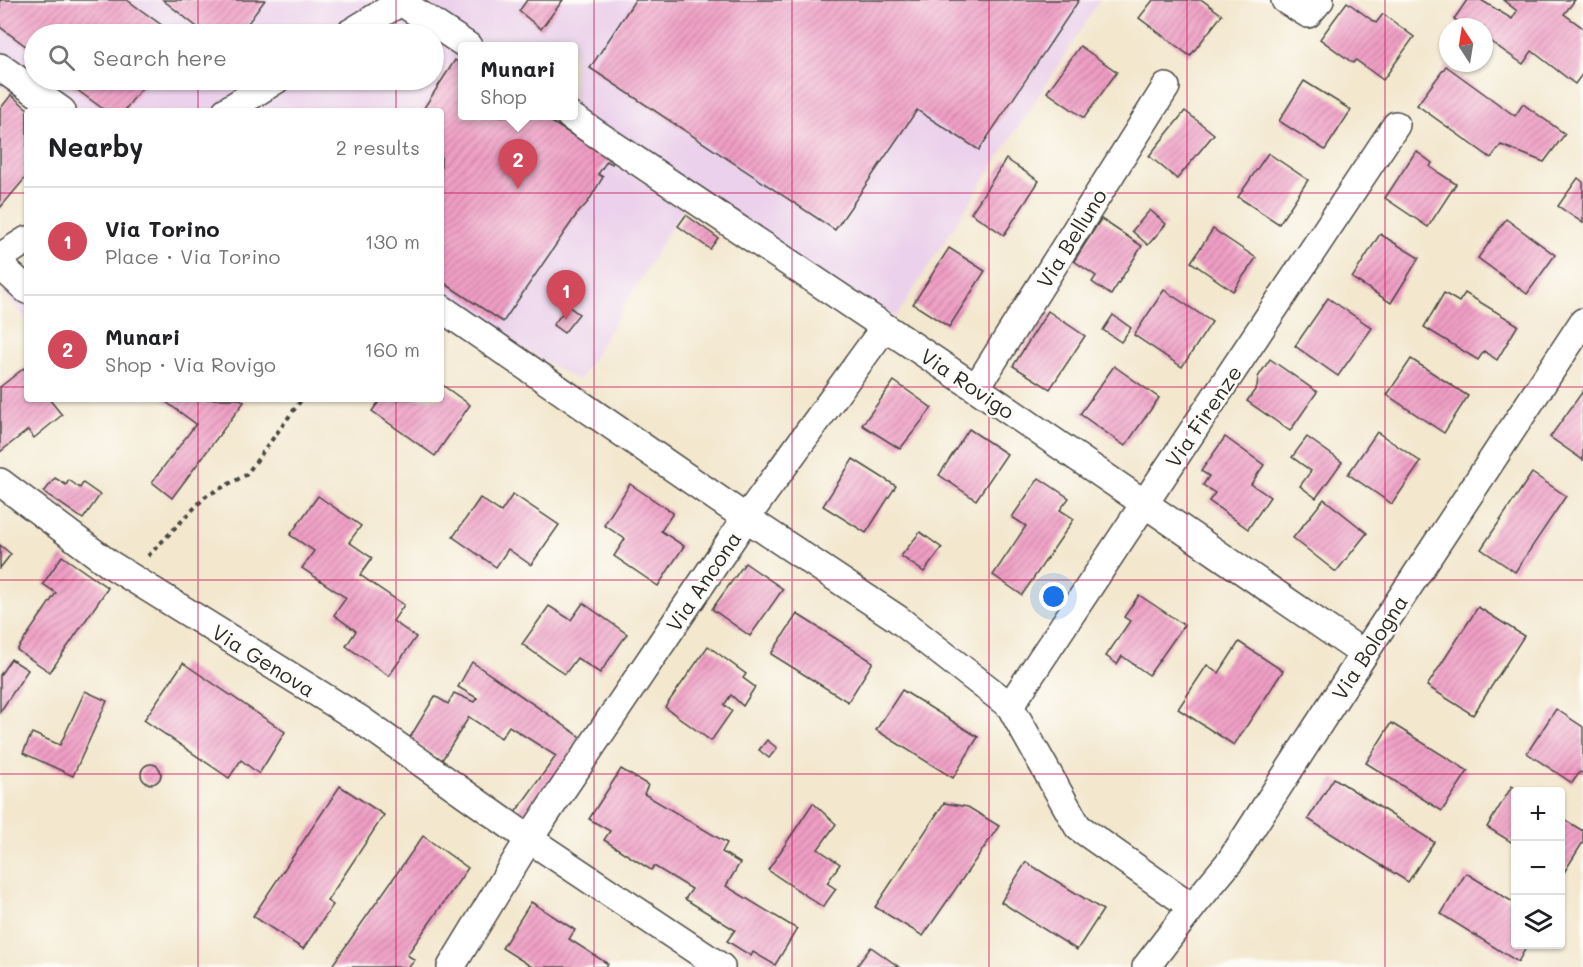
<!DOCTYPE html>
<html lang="en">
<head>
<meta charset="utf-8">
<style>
	:root { --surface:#fff; --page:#f6f6f6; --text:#202124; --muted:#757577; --line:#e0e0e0; --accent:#d1495b }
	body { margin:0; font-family:Mali,sans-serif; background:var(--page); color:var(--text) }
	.controls { position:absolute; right:18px; bottom:18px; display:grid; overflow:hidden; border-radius:6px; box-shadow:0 2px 4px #0004 }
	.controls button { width:54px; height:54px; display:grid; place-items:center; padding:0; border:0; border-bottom:2px solid var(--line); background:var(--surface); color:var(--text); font:30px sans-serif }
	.compass { position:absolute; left:1439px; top:18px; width:54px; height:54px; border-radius:50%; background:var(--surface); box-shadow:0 2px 4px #0004; rotate:348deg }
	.you { position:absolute; left:1054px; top:597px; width:21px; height:21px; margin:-15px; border:4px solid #fff; border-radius:50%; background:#1a73e8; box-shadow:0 0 0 9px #1a73e833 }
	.badge { display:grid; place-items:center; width:39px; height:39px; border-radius:50%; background:var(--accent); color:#fff; font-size:20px; font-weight:700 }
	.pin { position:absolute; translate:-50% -50px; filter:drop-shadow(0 2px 3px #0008) }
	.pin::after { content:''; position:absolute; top:32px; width:21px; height:18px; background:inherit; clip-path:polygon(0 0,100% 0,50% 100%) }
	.popup { position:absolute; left:458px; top:42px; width:120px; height:78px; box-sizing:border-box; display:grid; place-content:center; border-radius:6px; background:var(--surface); filter:drop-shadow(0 2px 4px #0005); font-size:20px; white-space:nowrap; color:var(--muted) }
	.popup b { font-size:22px; color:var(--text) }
	.popup::after { content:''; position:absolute; left:50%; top:100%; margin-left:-12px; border:12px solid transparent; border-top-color:var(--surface) }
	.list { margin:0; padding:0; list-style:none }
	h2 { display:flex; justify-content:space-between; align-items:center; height:78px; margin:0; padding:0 24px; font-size:26px }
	h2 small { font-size:20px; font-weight:400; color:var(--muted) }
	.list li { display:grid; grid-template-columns:39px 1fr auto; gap:18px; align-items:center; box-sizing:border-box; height:108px; padding:0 24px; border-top:2px solid var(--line) }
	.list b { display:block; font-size:22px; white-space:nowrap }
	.list p { margin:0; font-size:20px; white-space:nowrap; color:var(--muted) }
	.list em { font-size:20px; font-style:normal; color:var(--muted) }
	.icon { flex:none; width:33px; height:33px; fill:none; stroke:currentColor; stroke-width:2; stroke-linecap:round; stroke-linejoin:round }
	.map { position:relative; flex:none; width:1583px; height:967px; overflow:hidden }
	.search { position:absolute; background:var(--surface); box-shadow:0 2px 4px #0004; left:24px; top:24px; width:420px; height:66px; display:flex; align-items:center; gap:15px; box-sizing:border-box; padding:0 21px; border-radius:33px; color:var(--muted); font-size:22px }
	.panel { position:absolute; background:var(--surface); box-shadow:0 2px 4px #0004; left:24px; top:108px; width:420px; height:294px; border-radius:6px }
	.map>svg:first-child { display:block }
	.built { fill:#ebd1eb; fill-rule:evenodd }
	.building { fill:url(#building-hatch) }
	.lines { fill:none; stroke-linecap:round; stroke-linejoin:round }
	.minor-casing { stroke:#494743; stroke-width:30 }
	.path { stroke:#494743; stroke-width:4; stroke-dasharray:4.5 4.5; stroke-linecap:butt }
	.minor { stroke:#fff; stroke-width:27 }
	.grid { fill:none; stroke:#c2185b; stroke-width:1.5; stroke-opacity:0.55 }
	.labels { text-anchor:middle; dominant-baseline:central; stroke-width:5; stroke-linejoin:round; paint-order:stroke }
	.street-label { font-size:21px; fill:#2b2b2b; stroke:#fdfcf7 }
</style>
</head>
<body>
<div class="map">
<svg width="1583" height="967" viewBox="0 0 1583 967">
	<defs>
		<pattern id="building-hatch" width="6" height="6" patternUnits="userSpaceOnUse" patternTransform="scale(1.5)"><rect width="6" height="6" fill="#f09ec5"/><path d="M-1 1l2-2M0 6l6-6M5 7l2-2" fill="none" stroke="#c381a0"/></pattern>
	</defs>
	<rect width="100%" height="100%" fill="#fdfcf7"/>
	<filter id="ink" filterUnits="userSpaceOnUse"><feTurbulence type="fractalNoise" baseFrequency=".0167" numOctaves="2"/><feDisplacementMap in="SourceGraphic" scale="12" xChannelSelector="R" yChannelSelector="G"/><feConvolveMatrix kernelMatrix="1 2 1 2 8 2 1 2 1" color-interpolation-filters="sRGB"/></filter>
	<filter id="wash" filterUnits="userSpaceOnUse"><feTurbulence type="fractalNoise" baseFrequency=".008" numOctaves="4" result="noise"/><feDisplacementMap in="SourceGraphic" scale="24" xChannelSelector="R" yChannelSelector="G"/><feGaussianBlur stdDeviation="1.35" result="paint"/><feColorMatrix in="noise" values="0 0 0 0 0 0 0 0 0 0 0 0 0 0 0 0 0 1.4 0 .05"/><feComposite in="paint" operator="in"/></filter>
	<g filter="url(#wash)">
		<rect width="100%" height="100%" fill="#f3e7ce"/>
		<g class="built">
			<path d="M0 0H1100L896 317 685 205 579 381 441 302V111H37L0 85ZM34 34H434V80H34ZM462 46H574V116H462Z"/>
			<path d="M27 276V320L3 293Z"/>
		</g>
		<g id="blocks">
			<g class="building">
				<path d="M0 0H127L174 34H34V52L0 27Z"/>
				<path d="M163 0H265L240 34H206Z"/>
				<path d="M527 0H563L541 29 519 11Z"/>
				<path d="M635 0H1079L979 150 917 110 835 230 590 68Z"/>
				<path d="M1153 0H1202L1222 15 1190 56 1139 18Z"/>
				<path d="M1467 0H1481L1512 19 1517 11 1503 0H1575L1564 14 1583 28V73L1575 84 1532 51 1523 64 1484 37V27H1467L1454 19Z"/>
				<path d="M1347 2 1376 23 1383 14 1414 37 1383 80 1356 60 1353 63 1320 39Z"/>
				<path d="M1080 46 1117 72 1084 118 1047 92Z"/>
				<path d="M455 60 462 65V116H542L614 161 612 164 607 161 598 174 603 177 588 202 577 214 503 322 441 281V111H422Z"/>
				<path d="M1446 66 1515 116 1523 104 1565 134 1544 162 1501 145 1491 158 1417 105Z"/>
				<path d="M73 80H148L124 111H106L69 84Z"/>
				<path d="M1304 81 1351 110 1325 150 1279 121Z"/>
				<path d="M11 95 30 111H27V176L0 208V109Z"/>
				<path d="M1185 111 1214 134 1177 179 1149 156Z"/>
				<path d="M1416 151 1432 163 1430 167 1456 184 1428 227 1385 198Z"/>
				<path d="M1268 153 1308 180 1279 224 1238 197Z"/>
				<path d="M1006 159 1039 181 1004 235 971 213Z"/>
				<path d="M1578 178 1583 182V223L1558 206Z"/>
				<path d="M1150 210 1166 224 1148 245 1132 231Z"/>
				<path d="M686 215 718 238 710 249 678 226Z"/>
				<path d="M1101 219 1142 246 1111 295 1092 282 1096 276 1074 261Z"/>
				<path d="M1506 219 1555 255 1527 294 1478 258Z"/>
				<path d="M1213 229 1256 258 1233 291 1191 262Z"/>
				<path d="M1380 234 1419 258 1391 303 1352 278Z"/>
				<path d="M949 248 985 271 949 327 913 304Z"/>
				<path d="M1164 290 1212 322 1182 367 1134 335Z"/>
				<path d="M1444 293 1459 302 1465 293 1518 325 1497 360 1484 351 1478 360 1424 327Z"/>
				<path d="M1328 298 1372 328 1338 376 1295 346Z"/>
				<path d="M568 306 579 314 564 333 553 325Z"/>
				<path d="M1048 311 1085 336 1050 389 1013 366Z"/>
				<path d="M1113 315 1131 328 1121 342 1103 330Z"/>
				<path d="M1270 359 1317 392 1290 431 1247 401 1257 387 1258 377Z"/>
				<path d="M1411 359 1468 396 1444 433 1387 395Z"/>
				<path d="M1114 366 1159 398 1125 446 1080 414Z"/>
				<path d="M24 368 27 371V399H49L62 415 34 438 28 430 0 452V387Z"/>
				<path d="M894 381 932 408 900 449 862 425Z"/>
				<path d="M441 384 470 405 435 456 372 411 381 399H441Z"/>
				<path d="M1583 391V460L1550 437Z"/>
				<path d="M162 399H240L244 402 172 498 152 482 196 424Z"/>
				<path d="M969 429 1007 454 976 500 939 475Z"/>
				<path d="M1377 432 1421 462 1392 504 1348 474Z"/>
				<path d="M1225 437 1264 465 1251 484 1270 497 1248 529 1209 501 1215 493 1203 485 1209 476 1201 471Z"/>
				<path d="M1307 437 1342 462 1316 498 1300 486 1311 471 1292 457Z"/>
				<path d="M853 459 896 486 866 533 823 506Z"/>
				<path d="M1532 473 1566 496 1515 572 1481 549Z"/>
				<path d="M55 478 66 485 69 480 80 488 83 483 100 495 83 519 44 492Z"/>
				<path d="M1039 478 1069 498 1060 510 1074 519 1022 595 993 575 1026 526 1012 517Z"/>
				<path d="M630 484 673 513 661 531 684 546 658 586 614 556 625 539 604 525Z"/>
				<path d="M513 494 559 525 531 565 508 549 496 567 453 537 480 498 501 512Z"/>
				<path d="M318 496 361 526 349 542 372 558 360 575 404 605 393 621 416 637 389 676 346 646 356 631 334 615 346 598 302 568 314 551 290 535Z"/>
				<path d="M1324 499 1367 533 1336 572 1293 538Z"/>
				<path d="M920 532 942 548 924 572 901 556Z"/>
				<path d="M0 545 11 554 0 568Z"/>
				<path d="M62 556 108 588 50 672 17 650 56 593 43 584Z"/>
				<path d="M745 563 783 589 750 636 712 609Z"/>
				<path d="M1139 595 1184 625 1149 675 1122 656 1117 664 1106 656 1130 621 1124 617Z"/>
				<path d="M583 603 627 634 600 673 577 658 565 674 522 644 549 606 571 620Z"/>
				<path d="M1478 607 1524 636 1473 715 1427 686Z"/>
				<path d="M797 614 873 662 848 702 771 654Z"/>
				<path d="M1239 642 1283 671 1234 745 1178 709 1207 665 1219 673Z"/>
				<path d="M708 646 746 674 743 678 755 687 743 706 731 695 724 705 732 711 711 741 665 707Z"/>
				<path d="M11 659 28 670 0 712V675Z"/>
				<path d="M472 662 588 742 532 832 509 821 556 756 509 726 501 738 469 717 442 760 409 739 435 696 448 704 454 693 474 702 477 698 458 687Z"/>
				<path d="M183 663 285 732 259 774 241 760 229 778 144 720Z"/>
				<path d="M902 690 978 737 953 778 876 730Z"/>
				<path d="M85 691 107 701 73 776 23 753 32 733 60 745Z"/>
				<path d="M1556 709 1583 727V774L1580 772 1572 783 1527 753Z"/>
				<path d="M1391 723 1468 771 1442 811 1366 763Z"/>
				<path d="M767 740 777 748 769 758 759 750Z"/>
				<circle cx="151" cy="774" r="10"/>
				<path d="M621 769 648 785 644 794 727 843 722 852 740 863 726 886 797 929 775 965 753 952 751 956 727 941 735 930 685 899 692 889 654 866 651 870 604 840 610 831 589 819Z"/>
				<path d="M1334 778 1434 842 1408 882 1308 819Z"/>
				<path d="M340 786 384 815 327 901 333 905 303 949 253 916Z"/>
				<path d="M1512 786 1520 792H1516V845L1487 827Z"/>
				<path d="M813 803 836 824 818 849 840 864 827 883 836 889 823 907 768 870Z"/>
				<path d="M944 803 968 807 999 826 923 936 875 907Z"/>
				<path d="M1560 817 1583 831V842L1563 874 1560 873Z"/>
				<path d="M423 836 468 868 407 955 415 960 409 967H331Z"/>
				<path d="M1026 862 1103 910 1077 950 1001 902Z"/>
				<path d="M1466 873 1516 904V944H1528L1518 962 1441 914Z"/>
				<path d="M531 902 575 930 569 939 608 964 606 967H532L502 948Z"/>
				<path d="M871 947 899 967H856Z"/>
			</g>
		</g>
	</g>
	<g filter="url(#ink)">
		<use href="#blocks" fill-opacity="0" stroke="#494743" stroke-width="1.5"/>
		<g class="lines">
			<defs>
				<g id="minor">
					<path d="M1285 0 1308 14 1320 0"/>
					<path d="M401 2 468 46"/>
					<path d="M348 34 404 0"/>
					<path d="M0 67 62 111"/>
					<path d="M226 111 276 80"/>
					<path d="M570 116 976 388 1364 654"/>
					<path d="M0 257 27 240"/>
					<path d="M0 265 27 290"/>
					<path d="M441 308 746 518 898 619 1010 706 1078 827 1192 907"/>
					<path d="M976 388 1166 87"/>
					<path d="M0 482 108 563 361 720 529 839 721 967"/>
					<path d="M1010 706 1396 125"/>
					<path d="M451 967 529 839 746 518 884 328"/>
					<path d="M1146 967 1192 907 1231 860 1364 654 1583 322"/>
				</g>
			</defs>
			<use href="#minor" class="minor-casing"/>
			<path class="path" d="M148 556 206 496 246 475 302 399"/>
			<use href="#minor" class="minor"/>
		</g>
	</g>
	<path class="grid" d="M198 0V34M396 0V34M594 0V967M792 0V967M989 0V967M1187 0V967M1385 0V967M198 80V111M396 80V111M0 193H27M441 193H1583M0 387H27M441 387H1583M198 399V967M396 399V967M0 580H1583M0 774H1583"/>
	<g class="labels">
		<g class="street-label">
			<text transform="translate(1071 238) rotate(-58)">Via Belluno</text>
			<text transform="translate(968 383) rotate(34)">Via Rovigo</text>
			<text transform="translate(1203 416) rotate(-56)">Via Firenze</text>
			<text transform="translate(703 581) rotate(-56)">Via Ancona</text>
			<text transform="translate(1369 647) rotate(-57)">Via Bologna</text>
			<text transform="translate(264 660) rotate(32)">Via Genova</text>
		</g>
	</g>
</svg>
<div class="controls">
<button>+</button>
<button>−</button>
<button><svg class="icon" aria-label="layers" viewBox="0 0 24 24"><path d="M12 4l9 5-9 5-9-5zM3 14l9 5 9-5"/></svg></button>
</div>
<svg class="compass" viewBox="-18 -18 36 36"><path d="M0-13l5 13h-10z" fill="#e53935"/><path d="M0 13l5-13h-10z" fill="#757577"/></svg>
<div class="you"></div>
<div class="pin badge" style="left:566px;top:320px">1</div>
<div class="pin badge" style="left:518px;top:189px">2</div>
<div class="popup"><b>Munari</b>Shop</div>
<div class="search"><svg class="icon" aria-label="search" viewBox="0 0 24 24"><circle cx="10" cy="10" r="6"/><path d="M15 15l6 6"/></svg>Search here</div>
<section class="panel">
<h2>Nearby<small>2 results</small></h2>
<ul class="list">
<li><span class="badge">1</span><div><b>Via Torino</b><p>Place · Via Torino</p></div><em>130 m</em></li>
<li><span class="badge">2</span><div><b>Munari</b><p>Shop · Via Rovigo</p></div><em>160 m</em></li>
</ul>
</section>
</div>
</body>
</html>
